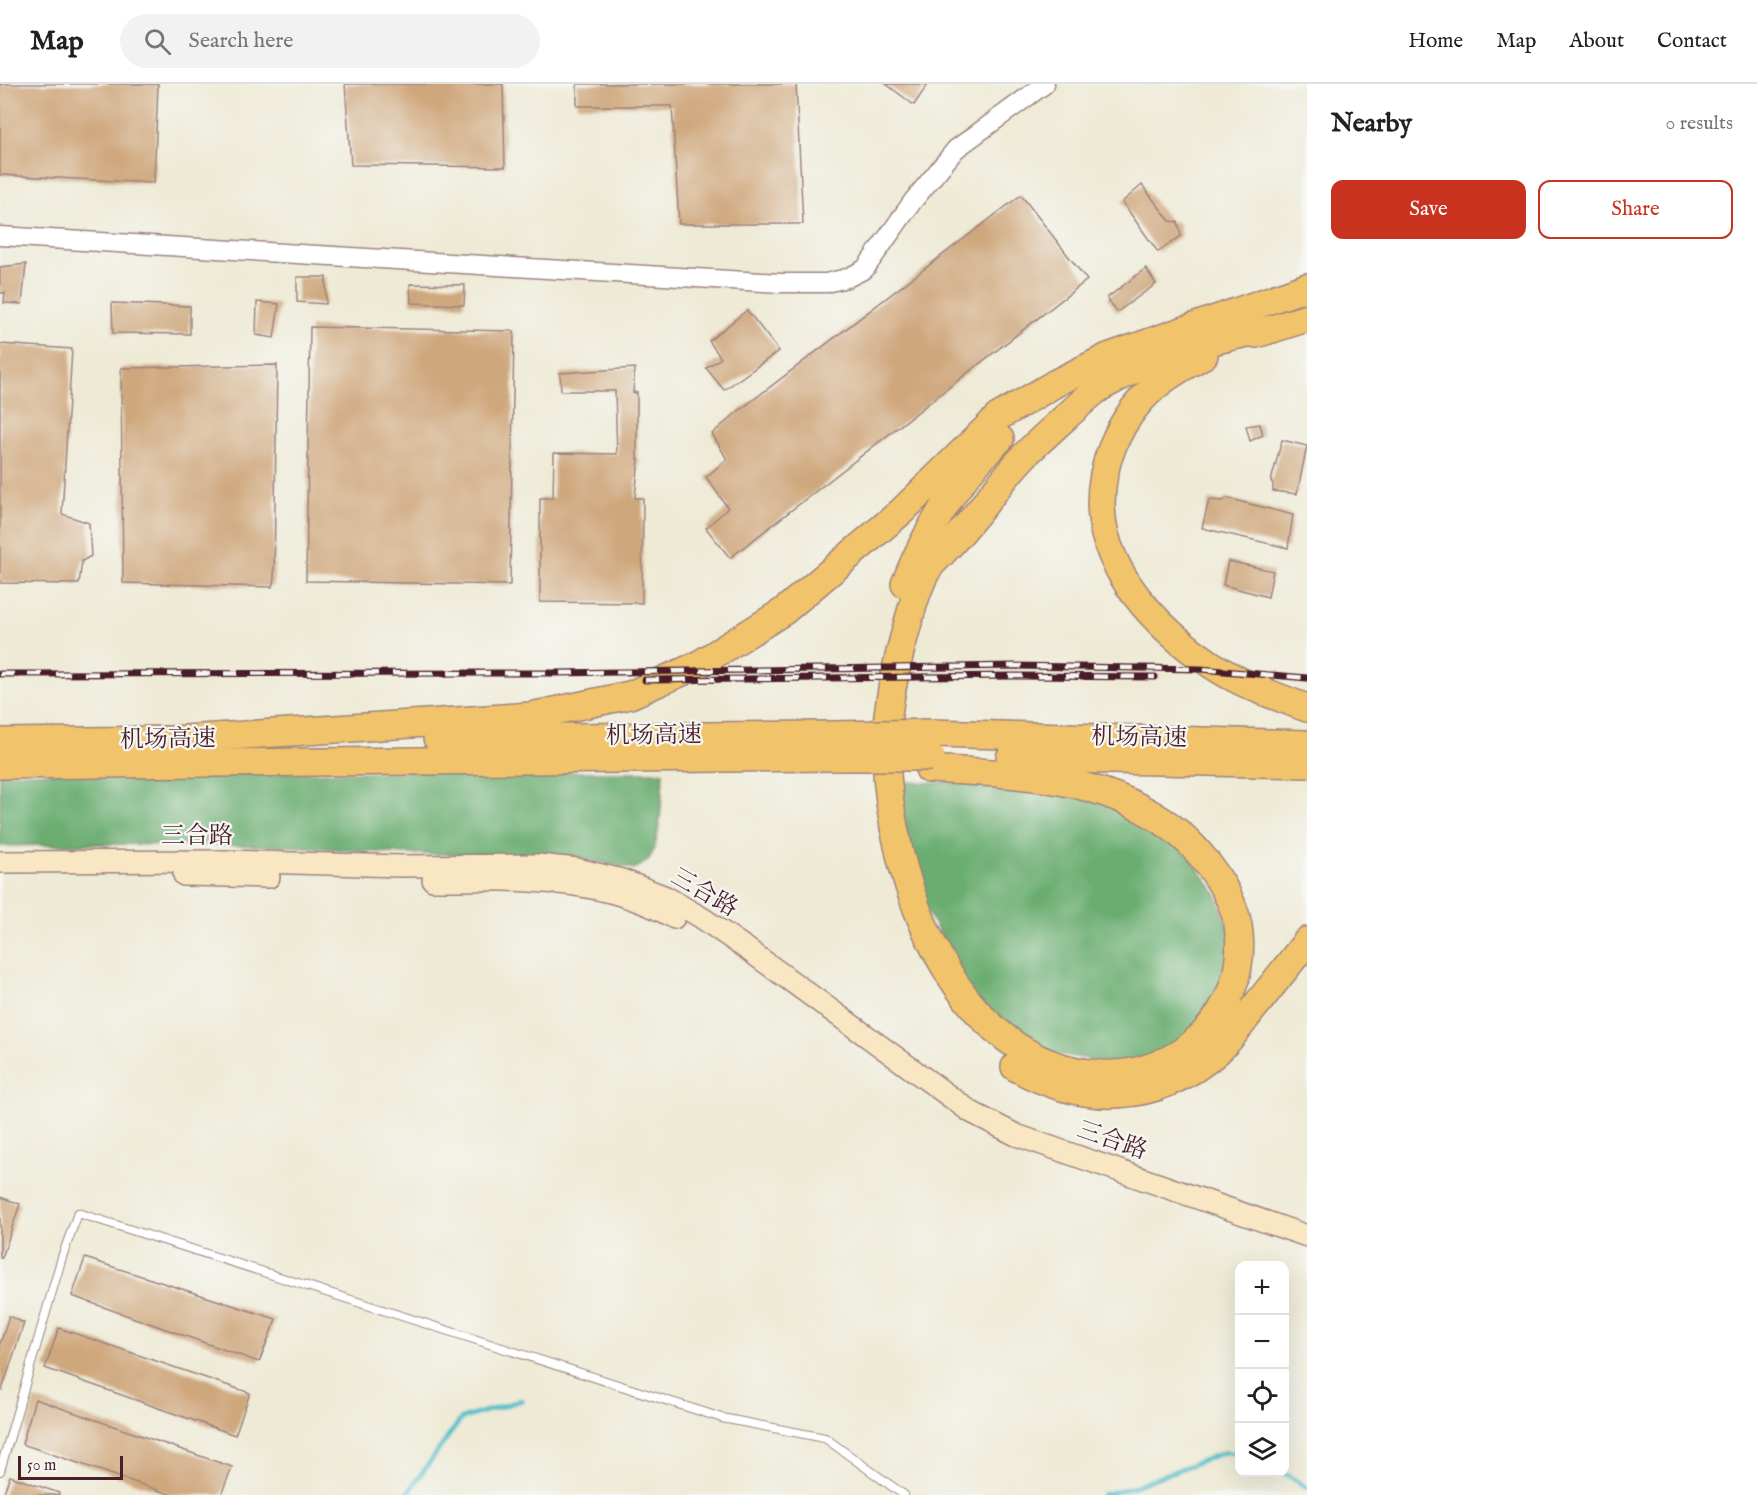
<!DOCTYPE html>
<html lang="en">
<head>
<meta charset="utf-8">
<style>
	:root { --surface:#fff; --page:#f2f2f2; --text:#202124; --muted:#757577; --line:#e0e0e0; --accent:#c8321e }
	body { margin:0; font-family:"IM FELL English","Noto Serif SC",serif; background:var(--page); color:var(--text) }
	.controls { position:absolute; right:18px; bottom:18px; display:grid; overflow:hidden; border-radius:12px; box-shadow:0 6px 24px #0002 }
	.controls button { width:54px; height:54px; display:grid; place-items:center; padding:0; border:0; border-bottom:2px solid var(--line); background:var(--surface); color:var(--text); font:30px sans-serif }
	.scale { position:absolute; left:18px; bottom:15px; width:105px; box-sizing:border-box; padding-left:6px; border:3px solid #4a1f2b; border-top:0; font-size:16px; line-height:21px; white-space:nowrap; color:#4a1f2b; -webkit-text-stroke:4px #f6f6f2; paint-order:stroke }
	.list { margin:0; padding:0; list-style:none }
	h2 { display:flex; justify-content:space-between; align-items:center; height:78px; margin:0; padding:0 24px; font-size:26px }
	h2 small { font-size:20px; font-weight:400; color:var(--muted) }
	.actions { display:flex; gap:12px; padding:18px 24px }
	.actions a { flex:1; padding:14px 0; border:2px solid var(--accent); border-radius:12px; text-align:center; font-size:21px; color:var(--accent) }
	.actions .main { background:var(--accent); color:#fff }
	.icon { flex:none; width:33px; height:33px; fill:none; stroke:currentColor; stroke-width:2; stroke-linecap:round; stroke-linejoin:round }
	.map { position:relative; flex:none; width:1307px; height:1411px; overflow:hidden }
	header { display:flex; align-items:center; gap:36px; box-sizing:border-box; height:84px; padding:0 30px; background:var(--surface); border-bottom:2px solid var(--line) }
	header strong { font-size:28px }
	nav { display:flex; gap:33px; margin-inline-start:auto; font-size:21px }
	.search { width:420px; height:54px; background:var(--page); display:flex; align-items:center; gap:15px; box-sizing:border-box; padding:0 21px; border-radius:33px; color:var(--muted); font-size:22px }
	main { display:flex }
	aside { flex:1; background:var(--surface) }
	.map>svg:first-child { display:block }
	.forest { fill:#6aad71; stroke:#5a664e; stroke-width:1.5 }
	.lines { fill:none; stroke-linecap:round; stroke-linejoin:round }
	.stream { stroke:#52bfca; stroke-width:4.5 }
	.building { fill:#cfa77d }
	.service-casing { stroke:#9c8480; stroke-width:10 }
	.tertiary-casing { stroke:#9c8480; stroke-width:21 }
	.secondary-casing { stroke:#9c8480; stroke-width:24 }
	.motorway-casing { stroke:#9c8480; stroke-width:30 }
	.service { stroke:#fff; stroke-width:8 }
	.tertiary { stroke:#fff; stroke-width:18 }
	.secondary { stroke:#f9e7c3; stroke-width:21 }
	.motorway { stroke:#f1c36a; stroke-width:27 }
	.rail-casing { stroke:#4a1f2b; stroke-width:7 }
	.rail { stroke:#f6f6f2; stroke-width:4.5; stroke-dasharray:14; stroke-linecap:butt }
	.motorway-bridge-casing { stroke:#9c8480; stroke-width:30; stroke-linecap:butt }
	.motorway-bridge { stroke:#f1c36a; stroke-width:27 }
	.labels { text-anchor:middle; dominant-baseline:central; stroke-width:4.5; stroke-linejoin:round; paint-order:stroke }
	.street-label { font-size:24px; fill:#4a1f2b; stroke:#f6f6f2 }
</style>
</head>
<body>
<header>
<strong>Map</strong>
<div class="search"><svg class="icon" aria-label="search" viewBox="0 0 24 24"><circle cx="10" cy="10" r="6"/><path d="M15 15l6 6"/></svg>Search here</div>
<nav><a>Home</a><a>Map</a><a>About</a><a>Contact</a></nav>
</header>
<main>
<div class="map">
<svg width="1307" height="1411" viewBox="0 0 1307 1411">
	<rect width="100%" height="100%" fill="#f6f6f2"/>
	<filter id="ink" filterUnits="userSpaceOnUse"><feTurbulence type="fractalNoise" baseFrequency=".0167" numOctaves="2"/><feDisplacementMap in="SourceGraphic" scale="12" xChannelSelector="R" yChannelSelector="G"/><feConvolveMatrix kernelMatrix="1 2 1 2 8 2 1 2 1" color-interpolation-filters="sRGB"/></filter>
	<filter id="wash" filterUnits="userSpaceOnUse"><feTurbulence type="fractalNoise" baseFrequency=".008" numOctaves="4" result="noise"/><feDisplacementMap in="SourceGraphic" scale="24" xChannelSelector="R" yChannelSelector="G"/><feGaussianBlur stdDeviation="1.35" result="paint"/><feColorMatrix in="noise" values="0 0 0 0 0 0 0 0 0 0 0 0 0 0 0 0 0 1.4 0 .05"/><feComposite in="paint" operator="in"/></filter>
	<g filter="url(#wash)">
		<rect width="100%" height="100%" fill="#eeead5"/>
		<g class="forest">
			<path d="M481 688H663C662 709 661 763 647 777 644 780 638 782 635 785L568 772 523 770H405L289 762 97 760 0 762V689Z"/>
			<path d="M895 698 951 699 1073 707 1162 748 1192 776 1217 811 1230 849 1229 889 1218 916 1182 960 1129 982 1033 966 976 915 923 820Z"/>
		</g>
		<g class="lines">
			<g class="stream">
				<path d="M1283 1388 1307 1404"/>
				<path d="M406 1411 461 1335 522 1316"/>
				<path d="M1102 1411 1130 1404 1225 1368 1240 1370"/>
			</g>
		</g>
		<g id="blocks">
			<g class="building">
				<path d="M0 0H158L154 99 0 91Z"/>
				<path d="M345 0H503L505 83 351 81Z"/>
				<path d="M577 0H796L803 140H679L672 22H577Z"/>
				<path d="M886 0H928L914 21Z"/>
				<path d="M1142 101 1170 137 1178 138 1181 152 1158 168 1122 118Z"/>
				<path d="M1021 111 1087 196 730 474 706 444 728 424 706 393 727 375 712 350 736 329Z"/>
				<path d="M26 180 22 220 4 219 5 209H0V183Z"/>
				<path d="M1146 184 1156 200 1117 228 1107 214Z"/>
				<path d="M297 193H326V220L297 218Z"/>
				<path d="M410 200 465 201 464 221 411 219Z"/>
				<path d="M257 218 279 220 274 254 256 251Z"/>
				<path d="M112 219 190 222V250L113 249Z"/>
				<path d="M747 226 779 267 724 306 706 284 721 274 709 257Z"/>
				<path d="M310 243 514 247 510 501 306 497Z"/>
				<path d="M0 260 72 265 62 430 89 439 91 472 82 477 79 500 0 499Z"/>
				<path d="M277 281 274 495 272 503 123 499 121 284Z"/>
				<path d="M635 284 633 309 637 308V375H639L635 414H643L642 519 540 518V414H553L554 369 617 370 615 307H561L560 289Z"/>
				<path d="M1260 340 1263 351 1250 357 1246 342Z"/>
				<path d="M1282 356 1307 362 1297 410 1273 407V400L1271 397Z"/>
				<path d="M1227 414 1293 431 1288 464 1202 444 1209 416 1223 417Z"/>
				<path d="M1228 477 1273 487 1268 513 1223 501Z"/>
				<path d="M0 1113 20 1120 2 1174H0Z"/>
				<path d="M85 1174 276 1235 259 1278 72 1212Z"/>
				<path d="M9 1232 24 1239 2 1306 0 1305V1260Z"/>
				<path d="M59 1244 250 1309 235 1351 45 1284Z"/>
				<path d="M35 1315 232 1383 221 1411H172L22 1360Z"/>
				<path d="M10 1392 59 1409V1411H3Z"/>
			</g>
		</g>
	</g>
	<g filter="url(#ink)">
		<use href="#blocks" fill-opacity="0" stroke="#9c8480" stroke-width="1.5"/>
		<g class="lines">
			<defs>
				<path id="service" d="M0 1387 62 1173 78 1129 722 1334 825 1354 904 1411"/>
				<path id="tertiary" d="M0 152 781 199H826L847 194 865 185 913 117 956 65 1045 0"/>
				<g id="secondary">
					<path d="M0 778 223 777 401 782 538 781 577 785 622 796 666 813 702 834 747 865 971 1028 1016 1051 1307 1152"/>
					<path d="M184 791 269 793"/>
					<path d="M433 796C514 796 601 791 674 834"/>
				</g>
				<g id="motorway">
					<path d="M1256 250 1307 234"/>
					<path d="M1204 271C1190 279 1175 287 1162 297 1119 329 1094 388 1103 441 1113 499 1165 550 1212 581 1240 600 1275 612 1307 624"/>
					<path d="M905 500C926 446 958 395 1000 355"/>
					<path d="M932 649 1307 660"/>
					<path d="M437 654 834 651"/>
					<path d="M155 657 531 632 630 611 698 581 784 527 902 427 998 333 1056 299 1108 273 1307 203"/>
					<path d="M0 658 173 656"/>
					<path d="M1010 674 1307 680"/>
					<path d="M0 681 833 673"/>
					<path d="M929 685C1009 690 1092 690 1161 736 1196 758 1235 807 1239 849 1247 929 1179 994 1101 990 954 983 888 792 886 668 885 630 894 590 904 553 910 532 917 502 929 483 934 477 941 471 946 465 958 453 968 440 979 427 994 408 1009 387 1026 370 1040 356 1055 343 1069 330 1077 323 1085 315 1094 308 1102 301 1113 297 1122 292 1170 266 1219 253 1272 245"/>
					<path d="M1015 983C1084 1022 1157 1021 1218 967 1231 955 1242 939 1253 925 1271 903 1289 880 1307 857"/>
				</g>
			</defs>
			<use href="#service" class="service-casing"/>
			<use href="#tertiary" class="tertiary-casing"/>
			<use href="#secondary" class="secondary-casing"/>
			<use href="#motorway" class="motorway-casing"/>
			<use href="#service" class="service"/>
			<use href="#tertiary" class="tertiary"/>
			<use href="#secondary" class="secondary"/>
			<use href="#motorway" class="motorway"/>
			<defs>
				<g id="rail">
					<path d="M0 590 555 589 1015 582 1200 585 1307 594"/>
					<path d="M645 596 1015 592 1155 593"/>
				</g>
			</defs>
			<use href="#rail" class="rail-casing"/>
			<use href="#rail" class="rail"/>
			<defs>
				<g id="motorway-bridge">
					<path d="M834 651 932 649"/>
					<path d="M833 673H931"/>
				</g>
			</defs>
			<use href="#motorway-bridge" class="motorway-bridge-casing"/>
			<use href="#motorway-bridge" class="motorway-bridge"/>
		</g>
	</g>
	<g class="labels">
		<g class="street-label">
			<text transform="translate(654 652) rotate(-1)">机场高速</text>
			<text transform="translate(1139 654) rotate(1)">机场高速</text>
			<text transform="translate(168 656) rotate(-1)">机场高速</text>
			<text x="197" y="752">三合路</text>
			<text transform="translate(704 809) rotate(30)">三合路</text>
			<text transform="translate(1112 1057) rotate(19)">三合路</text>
		</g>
	</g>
</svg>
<div class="controls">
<button>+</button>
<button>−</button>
<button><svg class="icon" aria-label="locate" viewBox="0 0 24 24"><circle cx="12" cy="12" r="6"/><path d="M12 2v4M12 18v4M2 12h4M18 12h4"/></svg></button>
<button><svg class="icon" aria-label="layers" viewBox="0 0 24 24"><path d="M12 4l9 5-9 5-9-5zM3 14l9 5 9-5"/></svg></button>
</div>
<div class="scale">50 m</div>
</div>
<aside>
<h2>Nearby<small>0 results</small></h2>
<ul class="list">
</ul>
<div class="actions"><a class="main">Save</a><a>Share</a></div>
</aside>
</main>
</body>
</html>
